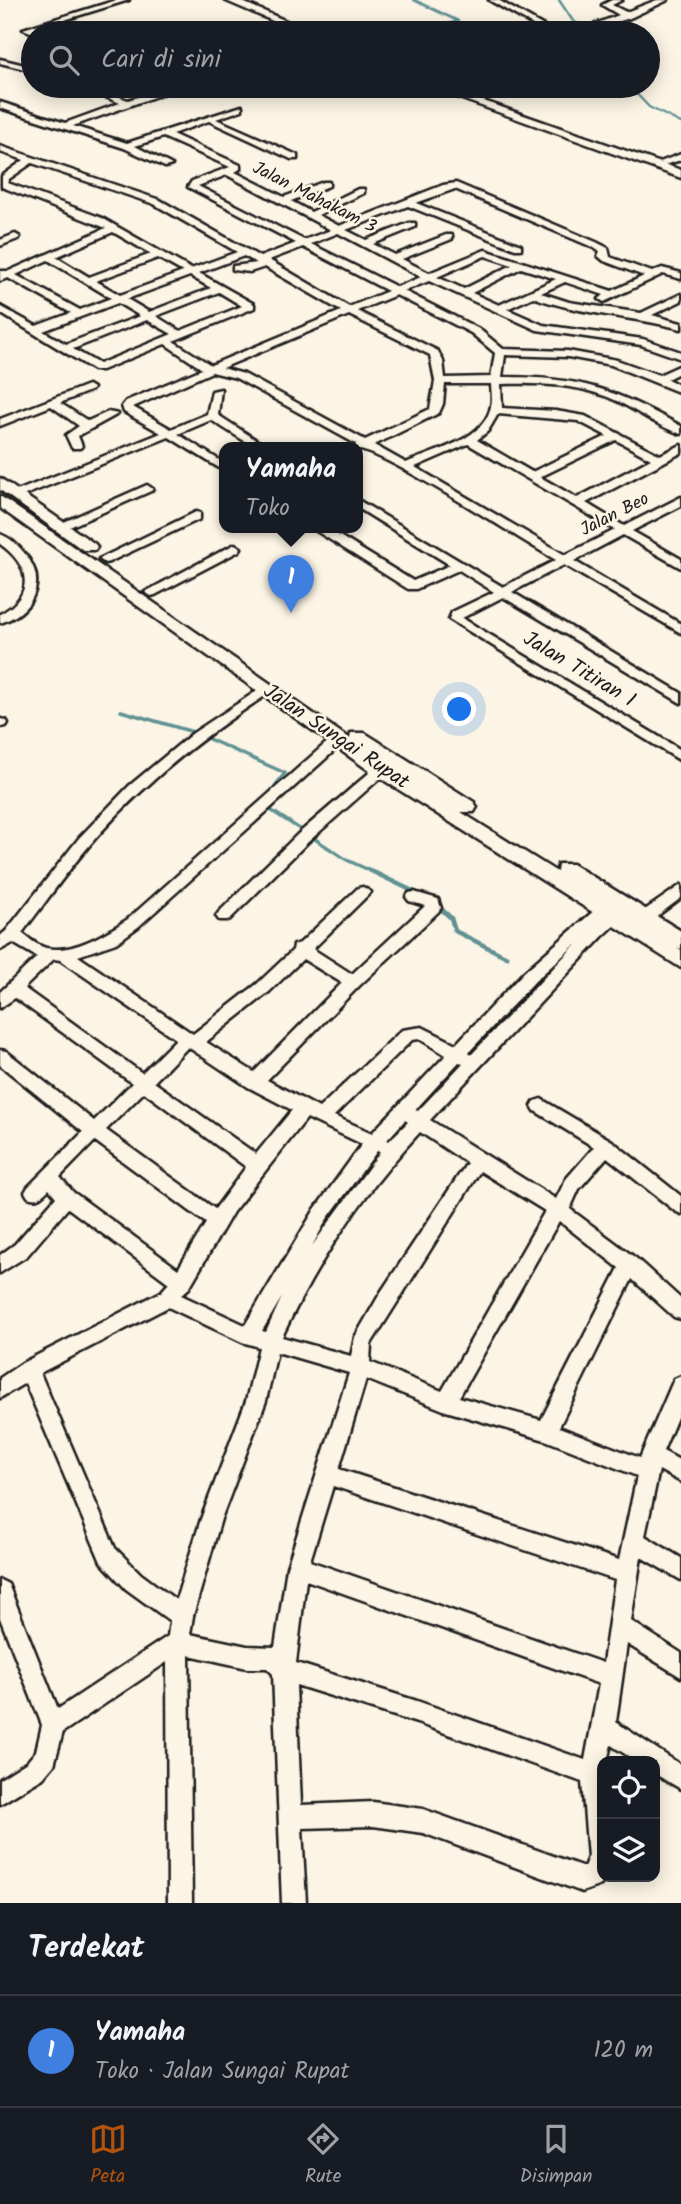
<!DOCTYPE html>
<html lang="id">
<head>
<meta charset="utf-8">
<style>
	:root { --surface:#171b24; --page:#20242c; --text:#f1f3f6; --muted:#9ea1a6; --line:#363941; --accent:#b45309 }
	body { margin:0; font-family:Kalam,sans-serif; background:var(--page); color:var(--text) }
	.controls { position:absolute; right:21px; bottom:21px; display:grid; overflow:hidden; border-radius:14px; box-shadow:0 4px 18px #0003 }
	.controls button { width:63px; height:63px; display:grid; place-items:center; padding:0; border:0; border-bottom:2px solid var(--line); background:var(--surface); color:var(--text); font:35px sans-serif }
	.you { position:absolute; left:460px; top:710px; width:24px; height:24px; margin:-18px; border:5px solid #fff; border-radius:50%; background:#1a73e8; box-shadow:0 0 0 10px #1a73e833 }
	.badge { display:grid; place-items:center; width:46px; height:46px; border-radius:50%; background:var(--accent); color:#fff; font-size:23px; font-weight:700 }
	.pin { position:absolute; translate:-50% -58px; filter:drop-shadow(0 2px 4px #0008) }
	.pin::after { content:''; position:absolute; top:37px; width:24px; height:21px; background:inherit; clip-path:polygon(0 0,100% 0,50% 100%) }
	.popup { position:absolute; left:219px; top:442px; width:144px; height:91px; box-sizing:border-box; display:grid; place-content:center; border-radius:14px; background:var(--surface); filter:drop-shadow(0 2px 5px #0005); font-size:23px; white-space:nowrap; color:var(--muted) }
	.popup b { font-size:26px; color:var(--text) }
	.popup::after { content:''; position:absolute; left:50%; top:100%; margin-left:-14px; border:14px solid transparent; border-top-color:var(--surface) }
	.list { margin:0; padding:0; list-style:none }
	h2 { display:flex; justify-content:space-between; align-items:center; height:91px; margin:0; padding:0 28px; font-size:30px }
	h2 small { font-size:23px; font-weight:400; color:var(--muted) }
	.list li { display:grid; grid-template-columns:46px 1fr auto; gap:21px; align-items:center; box-sizing:border-box; height:112px; padding:0 28px; border-top:2px solid var(--line) }
	.list b { display:block; font-size:26px; white-space:nowrap }
	.list p { margin:0; font-size:23px; white-space:nowrap; color:var(--muted) }
	.list em { font-size:23px; font-style:normal; color:var(--muted) }
	.icon { flex:none; width:38px; height:38px; fill:none; stroke:currentColor; stroke-width:2; stroke-linecap:round; stroke-linejoin:round }
	.map { position:relative; flex:none; width:681px; height:1903px; overflow:hidden }
	.search { position:absolute; background:var(--surface); box-shadow:0 4px 18px #0003; left:21px; right:21px; top:21px; height:77px; display:flex; align-items:center; gap:18px; box-sizing:border-box; padding:0 24px; border-radius:38px; color:var(--muted); font-size:26px }
	.sheet { height:203px; background:var(--surface) }
	nav { display:flex; justify-content:space-around; align-items:center; box-sizing:border-box; height:98px; border-top:2px solid var(--line); background:var(--surface); font-size:19px; color:var(--muted) }
	nav a { display:grid; justify-items:center; gap:4px }
	nav .on { color:var(--accent) }
	.map>svg:first-child { display:block }
	.lines { fill:none; stroke-linecap:round; stroke-linejoin:round }
	.stream-far2 { stroke:#609193; stroke-width:2.5 }
	.stream-far1 { stroke:#609193; stroke-width:3.5 }
	.stream { stroke:#609193; stroke-width:4.5 }
	.minor-casing { stroke:#1c1c1c; stroke-width:5 }
	.major-casing { stroke:#1c1c1c; stroke-width:5 }
	.minor { fill:#fcf5e5; fill-rule:evenodd }
	.major { fill:#fcf5e5; fill-rule:evenodd }
	.labels { text-anchor:middle; dominant-baseline:central; stroke-width:5; stroke-linejoin:round; paint-order:stroke }
	.far-street-label { font-size:18px; fill:#1c1c1c; stroke:#fcf5e5 }
	.street-label { font-size:21px; fill:#1c1c1c; stroke:#fcf5e5 }
</style>
</head>
<body>
<div class="map">
<svg width="681" height="1903" viewBox="0 0 681 1903">
	<rect width="100%" height="100%" fill="#fcf5e5"/>
	<filter id="ink" filterUnits="userSpaceOnUse"><feTurbulence type="fractalNoise" baseFrequency=".0143" numOctaves="2"/><feDisplacementMap in="SourceGraphic" scale="14" xChannelSelector="R" yChannelSelector="G"/><feConvolveMatrix kernelMatrix="1 2 1 2 8 2 1 2 1" color-interpolation-filters="sRGB"/></filter>
	<g filter="url(#ink)">
		<g class="lines">
			<g class="stream-far2">
				<path d="M414 0 458 21 442 26 445 32 450 33"/>
				<path d="M559 0 573 21 586 28V33"/>
				<path d="M629 86 649 107 681 123"/>
			</g>
			<g class="stream-far1">
				<path d="M121 711 193 732 285 773 265 799"/>
				<path d="M266 807 347 860 371 871"/>
			</g>
			<g class="stream">
				<path d="M367 869 419 894"/>
				<path d="M438 906 451 918 455 931 507 957"/>
			</g>
			<defs>
				<g id="minor">
					<path d="M117 0H129L35 29 44 33H33L23 29Z"/>
					<path d="M489 0H498L556 33H547Z"/>
					<path d="M612 0H622L612 5 626 12 657 0H668L630 18 590 30V26L619 15 602 5Z"/>
					<path d="M0 59 33 67V71L0 63Z"/>
					<path d="M79 86H90L128 100 168 88V92L73 126 127 143 242 106V110L216 119 297 155V159H291L209 121 172 134 240 165V169L235 172 284 197 323 182H329V186L291 201 311 212 358 189H364V193L318 215 339 226 443 185 456 183 596 242 608 248 610 257 652 272 662 268 681 273V279L663 274 604 302 599 299 604 295 565 282 541 293 569 302 641 313 681 294V301L652 315 681 323V329C632 316 580 315 533 297L507 309 543 325 643 339 681 352V359L641 345 537 330 429 281 404 291 479 329 503 349 568 351 617 360 659 375 681 365V372L667 379 681 386V393L611 365 568 357 505 355 502 377C581 377 613 389 681 426V434C659 427 639 412 619 402 582 384 541 383 501 384L502 408 556 411 585 416 660 455 681 445V453L586 503 624 526 681 497V506L632 531 681 559V568L623 535 574 561 681 624V633L564 565 512 592 681 693V703L503 597 462 618 681 750V761L449 619 452 612 494 592 459 570 416 589H408L310 527H325L413 581 450 565 358 508V500L503 587 556 560C524 542 381 449 358 450V447H355L356 444 236 378 212 372 133 407 171 429 207 414 212 391 221 389 218 415 267 447H254L211 420 178 434 224 463V471L169 437 20 497H12V493L161 433 124 412 122 406 126 401 202 369 165 344 102 370H94L0 313V306L36 326 71 313 8 278 0 281V271H9L106 228 2 187V176L24 160 0 152V146L160 200 260 257 296 243 188 187 192 181 230 167 163 137 135 146 172 165 165 167 124 148 0 108V102L65 123 120 103ZM32 163 154 204 237 252 191 269 102 218 8 183 9 179ZM227 175 331 230 304 240 198 186ZM455 189 590 246 600 251 598 256 604 261 644 276 612 291 485 250 429 273 402 259 452 239V235H446L395 255 373 244 415 227V223H409L366 240 346 230 408 206 515 249H521V245L416 203ZM113 232 151 254 89 277 56 257ZM338 233 421 277 397 287 311 244ZM303 247 388 291 349 307 269 260ZM244 256 257 263 233 266V270L250 272 265 267 341 311 211 365 173 341 254 308V304L199 273ZM485 256 512 265 464 289 437 277ZM158 258 183 272 120 295 96 281ZM48 260 111 298 80 310 16 275ZM521 268 556 279 499 305 472 293ZM190 276 211 288 149 312 127 299ZM219 292 242 306 180 331 156 316ZM396 295 471 333 495 353 491 377 445 378 443 361 438 351 357 311ZM118 303 140 316 66 344 43 331ZM349 315 430 355 435 381 430 409 365 440 244 374 222 368ZM147 320 172 334 99 364 73 349ZM445 384H491C491 390 493 399 491 406 485 440 433 451 406 463L374 445 439 413 443 404ZM498 414 578 421 607 436 532 472 477 440 488 431ZM616 440 651 459 577 498 540 477ZM468 444 615 530 565 555 415 467Z"/>
					<path d="M681 154V160L664 165 660 162Z"/>
					<path d="M15 234 20 237 18 239 0 246V240Z"/>
					<path d="M88 385 93 388 92 390 60 403 88 421 108 412 118 414 78 436 82 446 80 448H72L66 435 79 426 51 406 0 426V419Z"/>
					<path d="M147 485 153 489 151 491 65 529H57L55 526Z"/>
					<path d="M196 512 200 513V519L109 562 105 563 99 559Z"/>
					<path d="M0 534C11 538 19 546 26 555 48 583 32 613 0 623V614C36 595 30 565 0 544Z"/>
					<path d="M235 544 241 548 239 551 155 595 151 596 145 592Z"/>
					<path d="M266 685 271 686 273 689 271 692C209 732 151 777 101 832 72 864 48 899 22 933 28 938 38 946 46 948 73 954 105 934 128 919L333 737H343L345 740 343 743 138 927 116 943 78 956 193 1034 257 984 293 950 294 945 300 943 358 888 363 887 371 892 313 949 352 974 425 906 409 901 406 897 409 893 414 892 438 899 441 908 438 912 359 986 267 1080 319 1108 402 1030 422 1027 456 1044 524 972 604 902 609 901 617 906 624 903 629 904 632 908 629 912 602 937 430 1120 556 1199 566 1179 594 1147 535 1111 532 1106 535 1101 541 1099 612 1141 681 1196V1214L675 1211 607 1157 579 1189 570 1209 637 1259 681 1299V1319L674 1317 632 1279 559 1427 640 1458 674 1379 681 1376V1408L663 1451 681 1461V1482L659 1470 645 1536 681 1558V1580L641 1557 631 1621 681 1653V1677L627 1644 616 1722 681 1765V1789L655 1774V1761H636L611 1745 607 1761H602V1877H605L601 1885 582 1892 423 1833 373 1826 302 1828 306 1903H282L273 1674 267 1668H247L189 1655 192 1903H168L167 1662 63 1732 54 1765 43 1778 0 1804V1779L27 1762 36 1751 42 1725 0 1618V1580L8 1584 58 1709 168 1636 170 1621 126 1589 101 1562 25 1383 0 1398V1378L22 1363 161 1292 169 1283 68 1208 27 1256 0 1273V1255L15 1244 56 1197 49 1189C42 1196 38 1201 28 1197L25 1192 28 1187 83 1132 0 1065V1050L6 1051 94 1121 132 1083 15 998 0 1008V992L37 957 13 943 0 950V936L6 931 79 838 129 786 193 733ZM577 943 471 1055 469 1052 536 980ZM54 959 60 960 176 1039 142 1073 24 988ZM303 959 342 983 254 1072 206 1042 269 992ZM420 1039 446 1055 372 1133 334 1116 412 1040ZM188 1047 248 1087 292 1110 256 1154 154 1082ZM459 1062 463 1063 418 1111 415 1110ZM144 1092 246 1167 215 1209 106 1130ZM307 1118 362 1144 315 1209 245 1325 181 1295 189 1288 233 1212ZM405 1120 408 1122 389 1141 387 1140ZM420 1132 467 1163 381 1292 355 1337 351 1356 282 1337C317 1262 364 1192 420 1132ZM95 1141 206 1223 178 1269 73 1192 60 1177ZM377 1151 380 1152 312 1246 327 1219ZM480 1171 545 1211 442 1391 370 1362 371 1344ZM559 1221 619 1268 541 1420 459 1397ZM282 1297 266 1332 262 1331ZM168 1307 242 1342 259 1347 246 1401 201 1519 176 1600 141 1574 115 1548 40 1373ZM277 1352 349 1373 287 1567 275 1647 247 1646 190 1634 193 1616 221 1519 266 1401ZM366 1379 446 1411 545 1440 637 1476 619 1560 339 1469ZM333 1486 615 1580 603 1663 310 1561ZM306 1580 599 1684 585 1760 417 1701 296 1663ZM296 1685 417 1723 582 1782 588 1857 584 1867 423 1809 373 1802 301 1805Z"/>
					<path d="M0 719 6 720 8 723 6 726 0 727Z"/>
					<path d="M381 765 388 770 386 773 308 842 229 920H219L216 916 219 912 298 834 376 767Z"/>
					<path d="M681 885V898L649 922H639L636 918 639 914Z"/>
				</g>
				<g id="major">
					<path d="M224 0H238L314 33H301Z"/>
					<path d="M426 86H441L681 170V178Z"/>
					<path d="M0 478 95 544 97 547 95 550H83L0 490Z"/>
					<path d="M0 496 350 739 351 733H365L474 802 477 807 474 812H461L557 872 558 864H572L681 931V949L677 947 681 950V968L374 774 0 508Z"/>
				</g>
			</defs>
			<use href="#minor" class="minor-casing"/>
			<use href="#major" class="major-casing"/>
			<use href="#minor" class="minor"/>
			<use href="#major" class="major"/>
		</g>
	</g>
	<g class="labels">
		<g class="far-street-label">
			<text transform="translate(314 198) rotate(27)">Jalan Mahakam 3</text>
			<text transform="translate(615 515) rotate(-27)">Jalan Beo</text>
		</g>
		<g class="street-label">
			<text transform="translate(579 670) rotate(31)">Jalan Titiran 1</text>
			<text transform="translate(336 737) rotate(34)">Jalan Sungai Rupat</text>
		</g>
	</g>
</svg>
<div class="controls">
<button><svg class="icon" aria-label="locate" viewBox="0 0 24 24"><circle cx="12" cy="12" r="6"/><path d="M12 2v4M12 18v4M2 12h4M18 12h4"/></svg></button>
<button><svg class="icon" aria-label="layers" viewBox="0 0 24 24"><path d="M12 4l9 5-9 5-9-5zM3 14l9 5 9-5"/></svg></button>
</div>
<div class="you"></div>
<div class="pin badge" style="left:291px;top:613px;background:#3f7fe0">1</div>
<div class="popup"><b>Yamaha</b>Toko</div>
<div class="search"><svg class="icon" aria-label="search" viewBox="0 0 24 24"><circle cx="10" cy="10" r="6"/><path d="M15 15l6 6"/></svg>Cari di sini</div>
</div>
<section class="sheet">
<h2>Terdekat<small></small></h2>
<ul class="list">
<li><span class="badge" style="background:#3f7fe0">1</span><div><b>Yamaha</b><p>Toko · Jalan Sungai Rupat</p></div><em>120 m</em></li>
</ul>
</section>
<nav>
<a class="on"><svg class="icon" aria-label="map" viewBox="0 0 24 24"><path d="M3 6l6-2 6 2 6-2v14l-6 2-6-2-6 2zM9 4v14M15 6v14"/></svg>Peta</a>
<a><svg class="icon" aria-label="directions" viewBox="0 0 24 24"><path d="M12 3l9 9-9 9-9-9zM9 14v-3h6M13 9l2 2-2 2"/></svg>Rute</a>
<a><svg class="icon" aria-label="saved" viewBox="0 0 24 24"><path d="M7 4h10v16l-5-4-5 4z"/></svg>Disimpan</a>
</nav>
</body>
</html>
